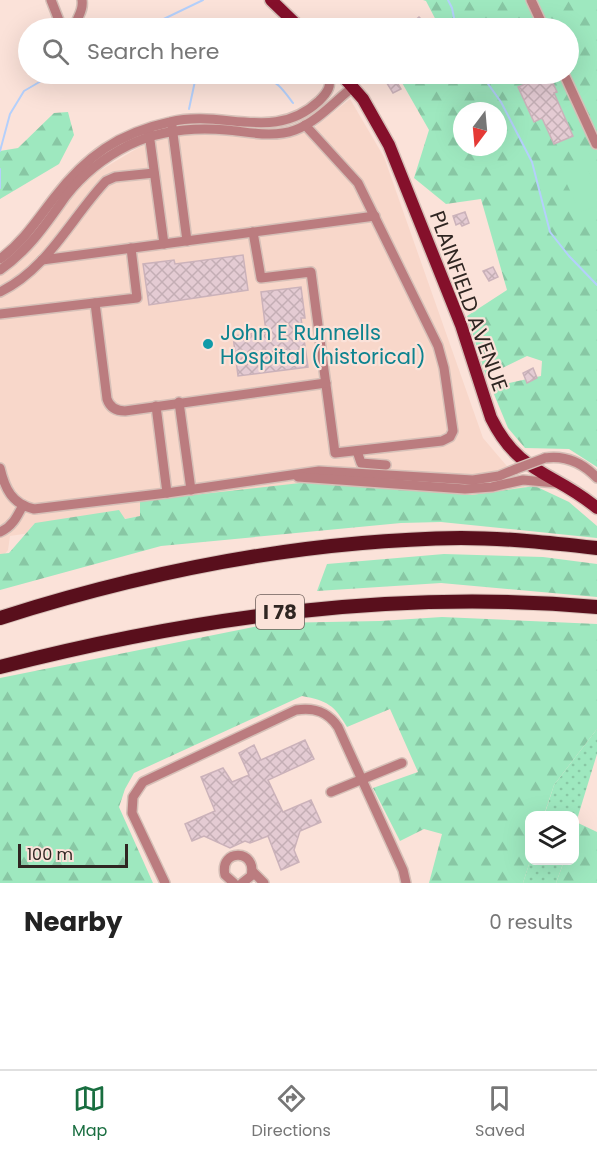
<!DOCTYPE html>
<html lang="en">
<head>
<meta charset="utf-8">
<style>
	:root { --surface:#fff; --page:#f2f2f2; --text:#222; --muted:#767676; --line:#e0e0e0; --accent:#196e40 }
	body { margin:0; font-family:Poppins,sans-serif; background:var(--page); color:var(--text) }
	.controls { position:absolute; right:18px; bottom:18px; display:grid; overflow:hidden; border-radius:12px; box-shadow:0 6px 24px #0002 }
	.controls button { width:54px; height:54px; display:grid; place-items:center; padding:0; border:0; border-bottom:2px solid var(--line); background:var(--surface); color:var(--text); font:30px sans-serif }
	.compass { position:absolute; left:453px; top:102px; width:54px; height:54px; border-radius:50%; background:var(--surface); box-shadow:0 6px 24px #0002; rotate:196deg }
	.scale { position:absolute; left:18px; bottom:15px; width:110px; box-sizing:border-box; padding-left:6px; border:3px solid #2f2622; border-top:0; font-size:16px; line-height:21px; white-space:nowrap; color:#2f2622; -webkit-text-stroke:4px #fbe2d9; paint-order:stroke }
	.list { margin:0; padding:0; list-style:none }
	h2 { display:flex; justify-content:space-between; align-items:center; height:78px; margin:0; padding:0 24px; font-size:26px }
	h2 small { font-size:20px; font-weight:400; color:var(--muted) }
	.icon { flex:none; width:33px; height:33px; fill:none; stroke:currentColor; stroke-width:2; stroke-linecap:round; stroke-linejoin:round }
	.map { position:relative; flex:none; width:597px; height:883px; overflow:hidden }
	.search { position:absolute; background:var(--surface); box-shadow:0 6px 24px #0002; left:18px; right:18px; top:18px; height:66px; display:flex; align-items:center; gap:15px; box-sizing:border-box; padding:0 21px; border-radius:33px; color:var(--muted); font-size:22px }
	.sheet { height:186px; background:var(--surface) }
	nav { display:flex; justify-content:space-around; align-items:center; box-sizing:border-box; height:84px; border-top:2px solid var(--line); background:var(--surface); font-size:16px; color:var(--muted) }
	nav a { display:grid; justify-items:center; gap:3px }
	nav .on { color:var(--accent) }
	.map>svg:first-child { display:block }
	.built { fill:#f8d7ca }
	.grass { fill:url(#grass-dots) }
	.forest { fill:url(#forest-firs); fill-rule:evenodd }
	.pitch { fill:#9ee8bf }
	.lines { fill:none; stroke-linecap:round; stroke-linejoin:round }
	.stream { stroke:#b4d0fc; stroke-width:2 }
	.building { fill:url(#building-cross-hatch); stroke:#cbb2ba; stroke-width:1.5 }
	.minor-casing { stroke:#d6c0b8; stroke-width:12 }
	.major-casing { stroke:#d6c0b8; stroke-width:15 }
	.highway-casing { stroke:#d6c0b8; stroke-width:16 }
	.minor { stroke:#bb7c7f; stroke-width:9 }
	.major { stroke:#85102b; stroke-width:12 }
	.highway { stroke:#590f1c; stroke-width:14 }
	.minor-bridge-casing { stroke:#d6c0b8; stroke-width:12; stroke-linecap:butt }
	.minor-bridge { stroke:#bb7c7f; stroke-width:9 }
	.culture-dot { fill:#0f9aa8; stroke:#fbe2d9; stroke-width:2 }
	.labels { text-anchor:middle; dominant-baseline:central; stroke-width:4.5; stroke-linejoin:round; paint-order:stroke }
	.shield { fill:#fbe2d9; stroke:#6c5e59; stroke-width:1.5 }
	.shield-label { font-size:20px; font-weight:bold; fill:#2f2622 }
	.street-label { font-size:21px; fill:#2f2622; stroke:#fbe2d9 }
	.culture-label { font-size:21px; fill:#0d838f; stroke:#fbe2d9; text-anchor:start }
</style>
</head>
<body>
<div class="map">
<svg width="597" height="883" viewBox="0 0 597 883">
	<defs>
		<pattern id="grass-dots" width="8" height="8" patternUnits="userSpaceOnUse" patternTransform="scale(1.5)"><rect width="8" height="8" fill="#9ee8bf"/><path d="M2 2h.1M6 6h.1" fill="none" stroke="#88c7a4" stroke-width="1.8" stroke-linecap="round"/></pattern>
		<pattern id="forest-firs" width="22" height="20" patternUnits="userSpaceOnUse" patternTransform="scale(1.5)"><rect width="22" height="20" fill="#9ee8bf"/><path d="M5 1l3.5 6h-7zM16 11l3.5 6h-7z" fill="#88c7a4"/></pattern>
		<pattern id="building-cross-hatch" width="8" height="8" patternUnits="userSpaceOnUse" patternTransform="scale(1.5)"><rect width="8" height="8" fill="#e4cbd3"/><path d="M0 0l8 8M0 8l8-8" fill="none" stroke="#c4aeb5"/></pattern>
	</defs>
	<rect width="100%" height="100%" fill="#fbe2d9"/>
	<path class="built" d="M350 99 384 157 483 438 534 498 302 492 10 536 8 550 0 560V270L19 263 84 180 136 149 162 137 188 134 278 138 310 131Z"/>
	<g class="grass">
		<path d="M597 729V754L575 826 574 816H544L554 785Z"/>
		<path d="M530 861H564L556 883H523Z"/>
	</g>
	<g class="forest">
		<path d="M423 0H597V467L569 449 525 448 508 428 491 387 541 376 542 361 527 356 486 376 467 316 507 290 481 199 446 204 414 178 429 130 397 74H568V28H440L426 1ZM462 111H498V147H462Z"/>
		<path d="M68 112 74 135 59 164 0 199V151L18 148 54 113Z"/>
		<path d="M309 482 472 495 535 486 569 502 597 526V538L441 522 401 523 161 546 0 590V554L9 553 35 523 119 510 125 519 140 516V501Z"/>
		<path d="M444 554 543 557 597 564V597L441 583 317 591 327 564Z"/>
		<path d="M442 617 597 624V729L554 785 544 815 530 816V861L523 883H429L442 834 424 829 400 841 373 788 418 772 390 709 347 727C334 705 328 701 302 696L134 773 125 789 119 807 153 883H0V678L274 623 380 621Z"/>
		<path d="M576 822 597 832V883H556L564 861 574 860Z"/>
	</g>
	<path class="pitch" d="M583 159 597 188V206L580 212 559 167Z"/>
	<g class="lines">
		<g class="stream">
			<path d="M448 0 452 8 456 28"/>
			<path d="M145 28 203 0"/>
			<path d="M186 74C198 90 243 79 262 77 277 80 284 91 293 103"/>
			<path d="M481 74 501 102 532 162 550 232 569 256 597 285"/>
			<path d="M189 109 195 81"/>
			<path d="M0 151 10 114 24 91 53 74"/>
			<path d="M0 169V188"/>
		</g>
	</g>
	<g class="building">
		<path d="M419 17 426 24 430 21 437 28H406Z"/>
		<path d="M549 74 557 92 554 93 573 136 554 144 542 118 534 122 518 87Z"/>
		<path d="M393 76 401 89 393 93 385 80Z"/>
		<path d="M465 212 469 223 462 226 460 223 456 225 453 216Z"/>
		<path d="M243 255 248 290 149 305 143 264 174 260 175 264Z"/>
		<path d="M493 267 498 277 489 281 483 271Z"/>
		<path d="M301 287 305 318H301L308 367 238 376 233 336 266 332 261 292Z"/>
		<path d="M533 368 537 378 527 383 523 373Z"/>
		<path d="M305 740 314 759 268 780 283 812 311 800 321 822 300 831 294 850 299 862 281 870 268 836 250 843 245 841 230 848 204 836 192 841 185 824 215 811 201 777 223 768 232 782 249 775 239 753 254 745 261 760Z"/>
	</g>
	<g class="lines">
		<defs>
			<g id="minor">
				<path d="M51 0 62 28"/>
				<path d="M531 0 544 28"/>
				<path d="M75 28C76 17 84 12 82 0"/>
				<path d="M564 74 596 144"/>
				<path d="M172 126 187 241"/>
				<path d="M149 133 164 244"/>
				<path d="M253 232 261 278 311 272 335 453 442 441 450 437 453 431 444 368 438 346 358 183 305 125"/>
				<path d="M0 259C23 242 37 220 54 198 86 156 119 133 170 122 224 109 274 143 319 101 328 92 332 86 328 74"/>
				<path d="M42 260 375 216"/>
				<path d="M0 270C29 250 46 224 66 196 83 174 105 157 129 145 160 130 193 127 227 130 249 132 273 138 295 130 317 122 335 101 353 87"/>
				<path d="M0 292C48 269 71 218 106 181L115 177 154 173"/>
				<path d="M95 303 107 399C110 408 117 411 125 411L326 383"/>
				<path d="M0 314 137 298 131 248"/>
				<path d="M179 402 191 490"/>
				<path d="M156 406 167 493"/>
				<path d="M357 451 361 463 386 465"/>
				<path d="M545 458C566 455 583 463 597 478"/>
				<path d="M0 468C5 489 12 504 34 509L167 493 319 471 473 480 499 476 516 469"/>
				<path d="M298 477 465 489 492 487 523 480 556 483"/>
				<path d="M0 532C12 527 17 517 23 505"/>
				<path d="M331 792 402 763"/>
				<path d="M252 871 264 883"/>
				<path d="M165 883 132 813 133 797 143 782 296 710C315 707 328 712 338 727L403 870 406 883"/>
				<path d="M234 883 225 875C219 848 258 849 251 876L242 883"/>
			</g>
			<g id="major">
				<path d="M271 0 300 28"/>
				<path d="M341 74 363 99 389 145 461 325 491 418C519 475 555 472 597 508"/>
			</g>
			<g id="highway">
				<path d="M0 618C148 571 305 540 461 538 506 538 552 543 597 548"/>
				<path d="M0 667C195 617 395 589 597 607"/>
			</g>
		</defs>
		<use href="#minor" class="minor-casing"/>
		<use href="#major" class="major-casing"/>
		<use href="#highway" class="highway-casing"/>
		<use href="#minor" class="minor"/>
		<use href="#major" class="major"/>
		<use href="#highway" class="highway"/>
		<defs>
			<path id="minor-bridge" d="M516 469 545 458"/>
		</defs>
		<use href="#minor-bridge" class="minor-bridge-casing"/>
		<use href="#minor-bridge" class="minor-bridge"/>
	</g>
	<circle class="culture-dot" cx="208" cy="344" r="6"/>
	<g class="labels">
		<rect class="shield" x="256" y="595" width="48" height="34" rx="4.5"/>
		<g class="shield-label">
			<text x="280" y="612">I 78</text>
		</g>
		<g class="street-label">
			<text transform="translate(469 301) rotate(70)">PLAINFIELD AVENUE</text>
		</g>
		<g class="culture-label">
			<text x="220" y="332">John E Runnells<tspan x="220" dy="24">Hospital (historical)</tspan></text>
		</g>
	</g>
</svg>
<div class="controls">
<button><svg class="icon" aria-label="layers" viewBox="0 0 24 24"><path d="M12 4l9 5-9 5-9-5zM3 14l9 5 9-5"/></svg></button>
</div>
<svg class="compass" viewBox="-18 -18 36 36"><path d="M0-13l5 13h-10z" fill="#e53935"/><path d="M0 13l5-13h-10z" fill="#767676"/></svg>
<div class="scale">100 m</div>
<div class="search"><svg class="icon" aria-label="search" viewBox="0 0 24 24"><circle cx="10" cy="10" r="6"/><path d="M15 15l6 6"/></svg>Search here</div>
</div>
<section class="sheet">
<h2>Nearby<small>0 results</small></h2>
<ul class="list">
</ul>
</section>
<nav>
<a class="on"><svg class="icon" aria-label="map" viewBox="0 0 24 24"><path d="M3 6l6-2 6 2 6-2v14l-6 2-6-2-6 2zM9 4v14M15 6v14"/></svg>Map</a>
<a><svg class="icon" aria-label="directions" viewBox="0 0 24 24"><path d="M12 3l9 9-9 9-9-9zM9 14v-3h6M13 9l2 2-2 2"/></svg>Directions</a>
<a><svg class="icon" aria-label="saved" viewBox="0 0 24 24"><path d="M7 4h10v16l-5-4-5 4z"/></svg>Saved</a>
</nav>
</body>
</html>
